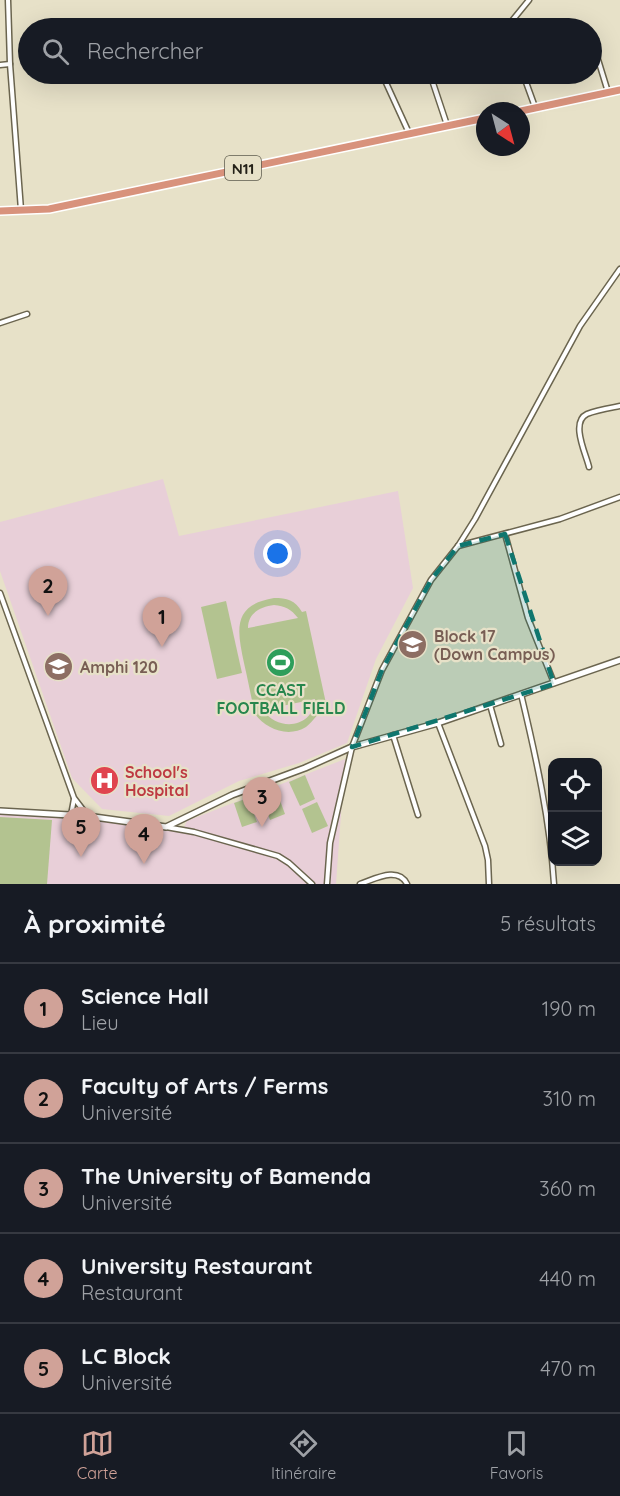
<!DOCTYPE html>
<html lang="fr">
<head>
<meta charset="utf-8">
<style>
	:root { --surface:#171b24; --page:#242831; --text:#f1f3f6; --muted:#9ea1a6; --line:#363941; --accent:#d0a298 }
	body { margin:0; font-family:Quicksand,sans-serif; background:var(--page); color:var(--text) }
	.controls { position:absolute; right:18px; bottom:18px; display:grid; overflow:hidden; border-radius:12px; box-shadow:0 6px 24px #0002 }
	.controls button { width:54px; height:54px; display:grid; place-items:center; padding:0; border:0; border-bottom:2px solid var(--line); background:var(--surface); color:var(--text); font:30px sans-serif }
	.compass { position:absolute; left:476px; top:102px; width:54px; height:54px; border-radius:50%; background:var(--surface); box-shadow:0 6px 24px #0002; rotate:144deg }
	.you { position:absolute; left:278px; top:554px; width:21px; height:21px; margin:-15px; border:4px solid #fff; border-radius:50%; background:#1a73e8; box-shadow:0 0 0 9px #1a73e833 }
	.badge { display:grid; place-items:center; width:39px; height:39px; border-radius:50%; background:var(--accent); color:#111; font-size:20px; font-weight:700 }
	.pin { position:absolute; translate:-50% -50px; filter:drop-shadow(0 2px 3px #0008) }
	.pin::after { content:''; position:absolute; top:32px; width:21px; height:18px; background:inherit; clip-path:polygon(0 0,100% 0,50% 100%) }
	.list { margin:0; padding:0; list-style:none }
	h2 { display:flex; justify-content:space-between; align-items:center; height:78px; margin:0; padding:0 24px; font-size:26px }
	h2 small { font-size:20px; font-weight:400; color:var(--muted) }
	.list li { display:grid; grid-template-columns:39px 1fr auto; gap:18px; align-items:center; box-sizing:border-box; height:90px; padding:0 24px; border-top:2px solid var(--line) }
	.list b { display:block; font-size:22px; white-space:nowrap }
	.list p { margin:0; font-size:20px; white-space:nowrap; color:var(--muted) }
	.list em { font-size:20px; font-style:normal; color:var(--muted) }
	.icon { flex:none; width:33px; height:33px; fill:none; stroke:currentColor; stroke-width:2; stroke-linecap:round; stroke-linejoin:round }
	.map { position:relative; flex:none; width:620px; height:884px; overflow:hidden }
	.search { position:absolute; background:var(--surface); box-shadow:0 6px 24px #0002; left:18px; right:18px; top:18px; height:66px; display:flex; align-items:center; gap:15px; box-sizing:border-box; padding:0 21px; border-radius:33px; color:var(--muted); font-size:22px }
	.sheet { height:528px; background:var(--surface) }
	nav { display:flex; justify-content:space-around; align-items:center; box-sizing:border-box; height:84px; border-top:2px solid var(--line); background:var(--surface); font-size:16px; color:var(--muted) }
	nav a { display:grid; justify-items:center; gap:3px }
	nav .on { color:var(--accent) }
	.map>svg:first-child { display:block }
	.education { fill:#e8cfd8 }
	.green { fill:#b3c390; fill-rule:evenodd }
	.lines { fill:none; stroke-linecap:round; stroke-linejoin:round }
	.minor-casing { stroke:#6b654f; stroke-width:7 }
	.tertiary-casing { stroke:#6b654f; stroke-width:8 }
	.trunk-casing { stroke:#fff; stroke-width:10 }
	.minor { stroke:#fff; stroke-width:4 }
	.tertiary { stroke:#fff; stroke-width:5 }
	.trunk { stroke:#d8927c; stroke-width:7 }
	.marked { fill:#0f766e; fill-opacity:0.2; stroke:#0f766e; stroke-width:4.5; stroke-dasharray:12 8; stroke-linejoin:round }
	.labels { text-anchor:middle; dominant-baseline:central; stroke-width:4.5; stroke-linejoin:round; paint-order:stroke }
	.shield { fill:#e7e1c8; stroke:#5e5b4d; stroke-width:1.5 }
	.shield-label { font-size:15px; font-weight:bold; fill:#242118 }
	.education-label { font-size:16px; font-weight:bold; fill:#785e54; stroke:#e7e1c8; text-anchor:start }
	.leisure-label { font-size:16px; font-weight:bold; fill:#27864d; stroke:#e7e1c8 }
	.health-label { font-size:16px; font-weight:bold; fill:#be3a42; stroke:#e7e1c8; text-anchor:start }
</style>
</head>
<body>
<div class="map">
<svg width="620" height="884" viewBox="0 0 620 884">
	<rect width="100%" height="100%" fill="#e7e1c8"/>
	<g class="education">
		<path d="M163 479 179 536 398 491 413 588 376 659 347 743 299 763 239 781 169 816 102 809 72 778 0 571V522Z"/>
		<path d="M345 759 336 884H0V812L114 820 181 833 187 821Z"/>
	</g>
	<g class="green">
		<path d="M274 598C287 598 295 600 302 612L306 611 327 708C318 711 314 721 306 727 288 738 266 729 255 714 251 697 248 680 244 663 237 630 232 605 274 598ZM274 605C285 606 291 609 298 618L248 628C248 613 260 607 274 605ZM315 699C314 727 279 733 263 710Z"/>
		<path d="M226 601 242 673 217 679 201 607Z"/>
		<path d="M305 775 315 799 300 806 289 782Z"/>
		<path d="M275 787 285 814 270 820 260 792Z"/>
		<path d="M248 798 257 822 242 827 234 803Z"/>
		<path d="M317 802 328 826 312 833 302 809Z"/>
		<path d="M0 817 52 820 47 884H0Z"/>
	</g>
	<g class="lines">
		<defs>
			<g id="minor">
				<path d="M8 0 10 64 21 210"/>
				<path d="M423 27 424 28"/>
				<path d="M509 28 511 22 529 0"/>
				<path d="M592 40 608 92"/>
				<path d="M0 65 10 64"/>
				<path d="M382 74 409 133"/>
				<path d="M430 74 447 125"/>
				<path d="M523 74 535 107"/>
				<path d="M0 323 27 314"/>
				<path d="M589 467C586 454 570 422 587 414 597 410 610 408 620 406"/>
				<path d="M505 534 528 618 554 683"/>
				<path d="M458 546 560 519 620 497"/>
				<path d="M0 593 74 798 87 815"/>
				<path d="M521 694C536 757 550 820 554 884"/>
				<path d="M490 705 501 744"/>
				<path d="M438 723 485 846 488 860 489 884"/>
				<path d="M393 735 418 815"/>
				<path d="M71 815 74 799"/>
				<path d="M166 827 194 832 278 856 289 863 312 884"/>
				<path d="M327 884 330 843 352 747 382 670 431 580 458 546 475 519 580 326 620 269"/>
				<path d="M360 884C375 879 398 866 407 884"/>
			</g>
			<path id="tertiary" d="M0 811 87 816 166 827 232 795 305 768 352 747 438 723 620 660"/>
			<g id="trunk">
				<path d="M521 111 620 90"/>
				<path d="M0 211 49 209 485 118"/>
			</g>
		</defs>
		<use href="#minor" class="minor-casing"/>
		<use href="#tertiary" class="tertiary-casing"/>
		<use href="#trunk" class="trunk-casing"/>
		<use href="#minor" class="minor"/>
		<use href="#tertiary" class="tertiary"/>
		<use href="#trunk" class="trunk"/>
	</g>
	<path class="marked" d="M505 534 554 684 352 747 382 670 431 580 458 546Z"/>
	<defs>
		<symbol id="university-disc" viewBox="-11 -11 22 22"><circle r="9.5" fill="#8d6e63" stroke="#e7e1c8"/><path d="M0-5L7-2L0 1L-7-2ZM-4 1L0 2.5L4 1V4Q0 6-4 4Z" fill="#fff"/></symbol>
		<symbol id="stadium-disc" viewBox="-11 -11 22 22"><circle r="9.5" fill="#2e9e5b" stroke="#e7e1c8"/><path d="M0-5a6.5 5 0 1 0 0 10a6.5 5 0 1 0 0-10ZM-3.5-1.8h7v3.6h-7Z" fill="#fff"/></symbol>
		<symbol id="hospital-disc" viewBox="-11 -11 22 22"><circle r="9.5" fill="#e0444e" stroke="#e7e1c8"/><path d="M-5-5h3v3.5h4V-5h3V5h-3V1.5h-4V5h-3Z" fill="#fff"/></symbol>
	</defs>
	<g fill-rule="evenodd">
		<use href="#university-disc" x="396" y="628" width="33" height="33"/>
		<use href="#stadium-disc" x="264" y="646" width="33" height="33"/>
		<use href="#university-disc" x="42" y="650" width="33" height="33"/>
		<use href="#hospital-disc" x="88" y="764" width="33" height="33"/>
	</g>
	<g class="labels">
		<rect class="shield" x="225" y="156" width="36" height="24" rx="4.5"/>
		<g class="shield-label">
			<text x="243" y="168">N11</text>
		</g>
		<g class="education-label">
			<text x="434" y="636">Block 17<tspan x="434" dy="18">(Down Campus)</tspan></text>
			<text x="80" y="667">Amphi 120</text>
		</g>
		<g class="leisure-label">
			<text x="281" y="690">CCAST<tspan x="281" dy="18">FOOTBALL FIELD</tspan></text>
		</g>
		<g class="health-label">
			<text x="125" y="772">School's<tspan x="125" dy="18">Hospital</tspan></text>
		</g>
	</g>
</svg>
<div class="controls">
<button><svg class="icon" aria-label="locate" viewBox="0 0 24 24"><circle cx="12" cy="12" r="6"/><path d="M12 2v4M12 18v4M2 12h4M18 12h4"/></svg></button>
<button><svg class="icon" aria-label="layers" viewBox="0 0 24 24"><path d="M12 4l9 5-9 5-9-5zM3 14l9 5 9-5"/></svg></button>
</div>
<svg class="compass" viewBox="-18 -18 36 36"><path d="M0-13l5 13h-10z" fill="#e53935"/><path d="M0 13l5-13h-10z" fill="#9ea1a6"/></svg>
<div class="you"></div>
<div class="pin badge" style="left:162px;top:647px">1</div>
<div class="pin badge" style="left:48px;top:616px">2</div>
<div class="pin badge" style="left:262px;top:827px">3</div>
<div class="pin badge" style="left:144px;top:864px">4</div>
<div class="pin badge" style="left:81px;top:857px">5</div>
<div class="search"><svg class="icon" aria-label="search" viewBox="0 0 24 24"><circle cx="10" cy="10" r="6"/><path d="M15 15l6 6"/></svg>Rechercher</div>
</div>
<section class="sheet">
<h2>À proximité<small>5 résultats</small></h2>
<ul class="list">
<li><span class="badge">1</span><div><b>Science Hall</b><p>Lieu</p></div><em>190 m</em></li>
<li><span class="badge">2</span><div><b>Faculty of Arts / Ferms</b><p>Université</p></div><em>310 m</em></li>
<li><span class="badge">3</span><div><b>The University of Bamenda</b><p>Université</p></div><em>360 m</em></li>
<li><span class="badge">4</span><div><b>University Restaurant</b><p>Restaurant</p></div><em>440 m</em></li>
<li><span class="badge">5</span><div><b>LC Block</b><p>Université</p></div><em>470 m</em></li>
</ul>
</section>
<nav>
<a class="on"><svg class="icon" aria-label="map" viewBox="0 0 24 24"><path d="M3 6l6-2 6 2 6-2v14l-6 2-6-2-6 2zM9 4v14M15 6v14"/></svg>Carte</a>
<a><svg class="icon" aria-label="directions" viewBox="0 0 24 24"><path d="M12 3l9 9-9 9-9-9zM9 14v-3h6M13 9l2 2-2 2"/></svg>Itinéraire</a>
<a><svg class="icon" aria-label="saved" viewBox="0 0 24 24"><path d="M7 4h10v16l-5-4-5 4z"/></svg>Favoris</a>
</nav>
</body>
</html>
